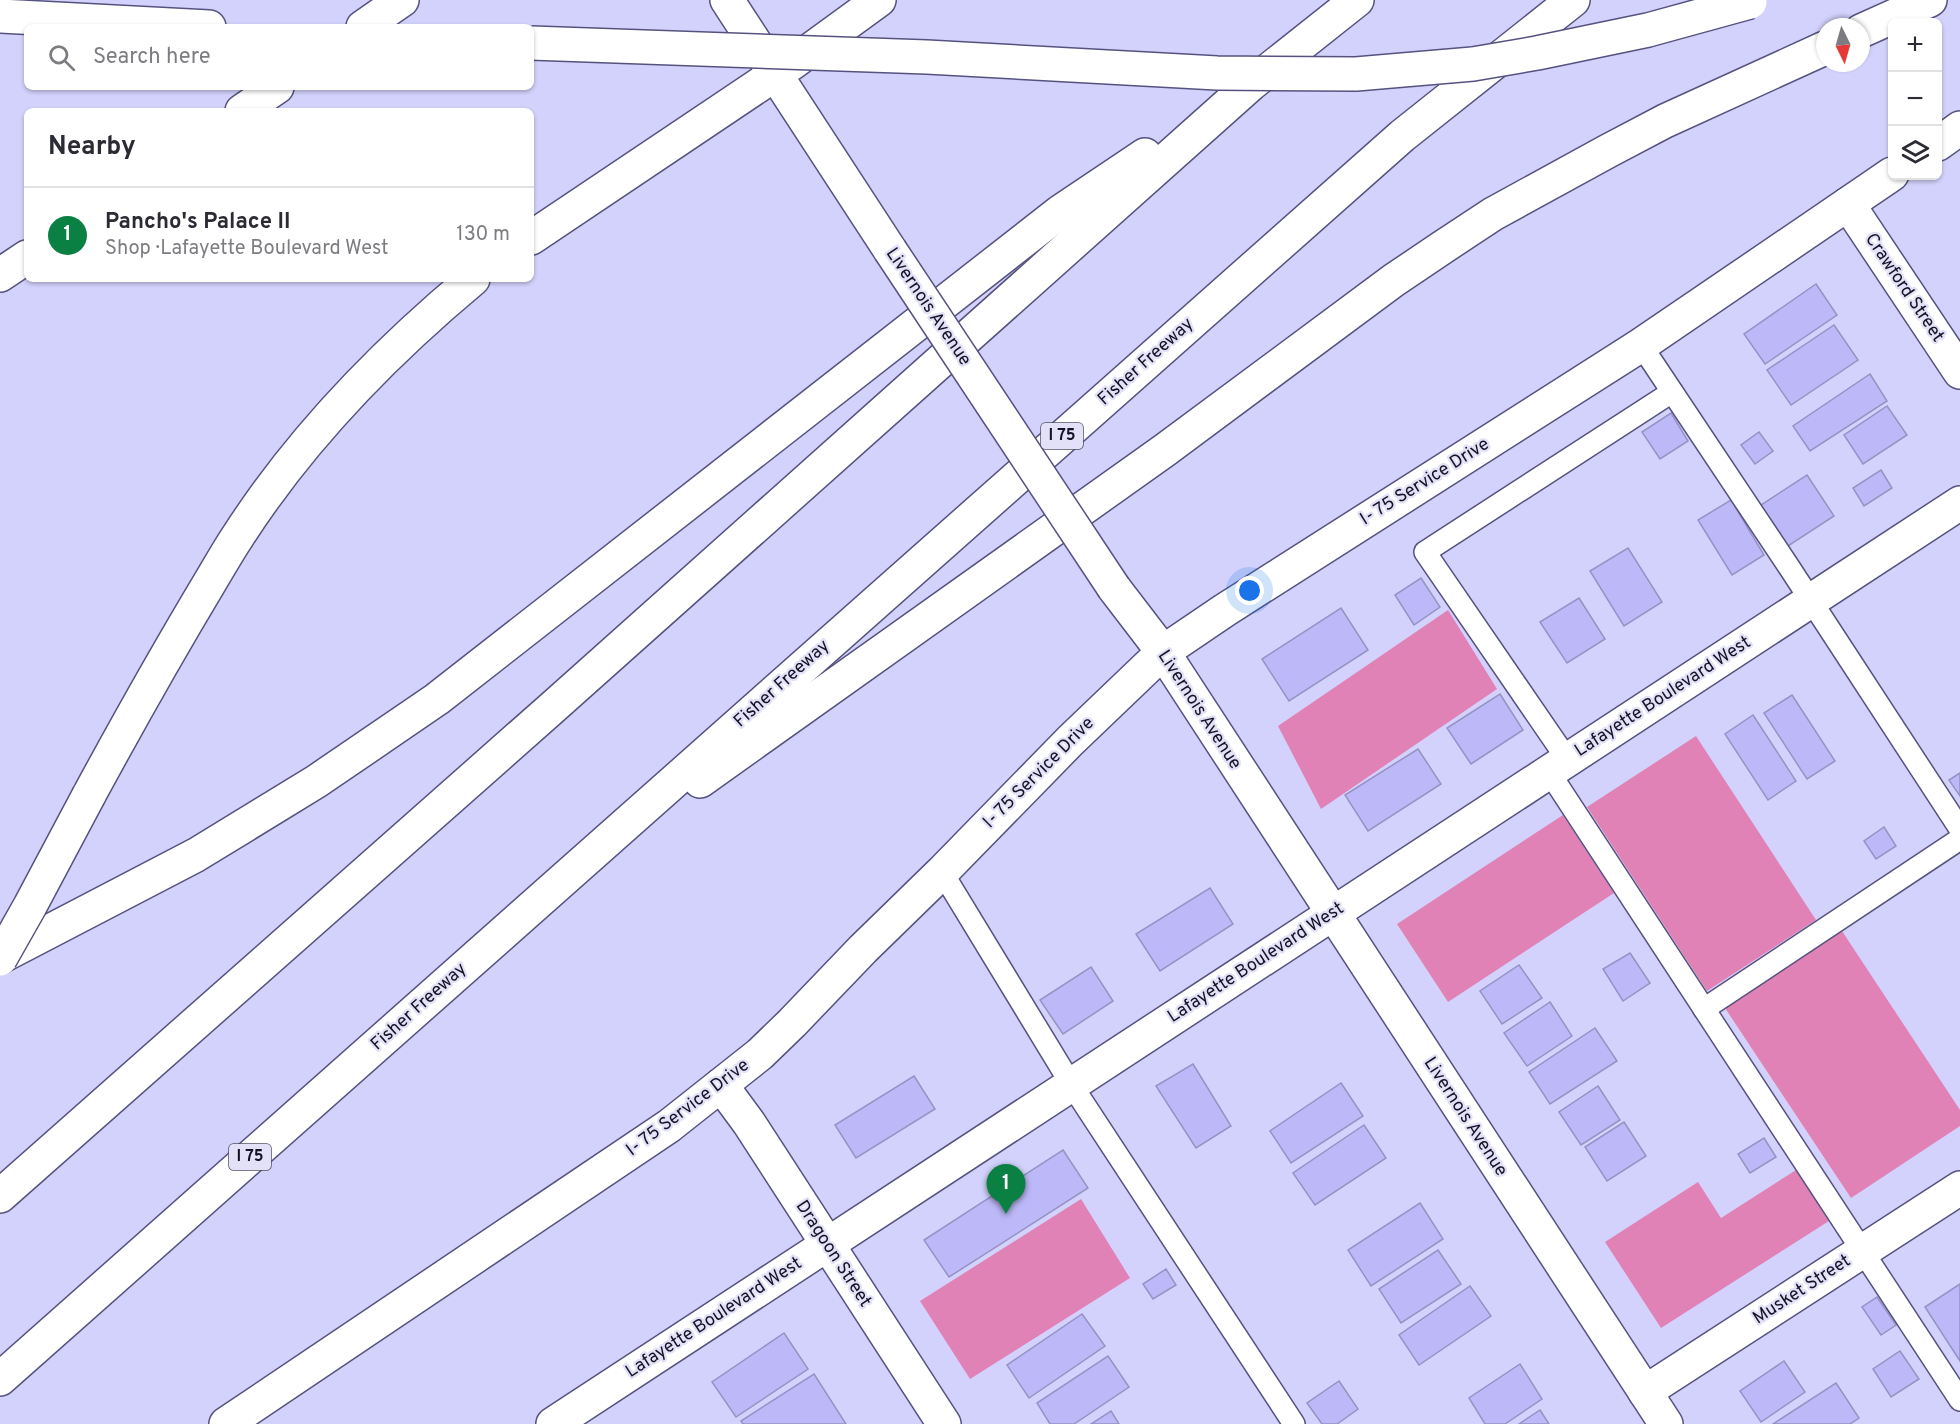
<!DOCTYPE html>
<html lang="en">
<head>
<meta charset="utf-8">
<style>
	:root { --surface:#fff; --page:#f7f7f7; --text:#2b2b33; --muted:#7c7c81; --line:#e1e1e2; --accent:#0b8043 }
	body { margin:0; font-family:Overpass,sans-serif; background:var(--page); color:var(--text) }
	.controls { position:absolute; right:18px; top:18px; display:grid; overflow:hidden; border-radius:9px; box-shadow:0 2px 4px #0004 }
	.controls button { width:54px; height:54px; display:grid; place-items:center; padding:0; border:0; border-bottom:2px solid var(--line); background:var(--surface); color:var(--text); font:30px sans-serif }
	.compass { position:absolute; left:1816px; top:18px; width:54px; height:54px; border-radius:50%; background:var(--surface); box-shadow:0 2px 4px #0004; rotate:175deg }
	.you { position:absolute; left:1250px; top:591px; width:21px; height:21px; margin:-15px; border:4px solid #fff; border-radius:50%; background:#1a73e8; box-shadow:0 0 0 9px #1a73e833 }
	.badge { display:grid; place-items:center; width:39px; height:39px; border-radius:50%; background:var(--accent); color:#fff; font-size:20px; font-weight:700 }
	.pin { position:absolute; translate:-50% -50px; filter:drop-shadow(0 2px 3px #0008) }
	.pin::after { content:''; position:absolute; top:32px; width:21px; height:18px; background:inherit; clip-path:polygon(0 0,100% 0,50% 100%) }
	.list { margin:0; padding:0; list-style:none }
	h2 { display:flex; justify-content:space-between; align-items:center; height:78px; margin:0; padding:0 24px; font-size:26px }
	h2 small { font-size:20px; font-weight:400; color:var(--muted) }
	.list li { display:grid; grid-template-columns:39px 1fr auto; gap:18px; align-items:center; box-sizing:border-box; height:96px; padding:0 24px; border-top:2px solid var(--line) }
	.list b { display:block; font-size:22px; white-space:nowrap }
	.list p { margin:0; font-size:20px; white-space:nowrap; color:var(--muted) }
	.list em { font-size:20px; font-style:normal; color:var(--muted) }
	.icon { flex:none; width:33px; height:33px; fill:none; stroke:currentColor; stroke-width:2; stroke-linecap:round; stroke-linejoin:round }
	.map { position:relative; flex:none; width:1960px; height:1424px; overflow:hidden }
	.search { position:absolute; background:var(--surface); box-shadow:0 2px 4px #0004; left:24px; top:24px; width:510px; height:66px; display:flex; align-items:center; gap:15px; box-sizing:border-box; padding:0 21px; border-radius:9px; color:var(--muted); font-size:22px }
	.panel { position:absolute; background:var(--surface); box-shadow:0 2px 4px #0004; left:24px; top:108px; width:510px; height:174px; border-radius:9px }
	.map>svg:first-child { display:block }
	.green { fill:#e182b7 }
	.building { fill:#bdb9f9; stroke:#9592c4; stroke-width:1.5 }
	.lines { fill:none; stroke-linecap:round; stroke-linejoin:round }
	.service-casing { stroke:#55527f; stroke-width:24 }
	.minor-casing { stroke:#55527f; stroke-width:36 }
	.secondary-casing { stroke:#55527f; stroke-width:36 }
	.primary-casing { stroke:#55527f; stroke-width:36 }
	.motorway-casing { stroke:#55527f; stroke-width:36 }
	.service { stroke:#fff; stroke-width:21 }
	.minor { stroke:#fff; stroke-width:33 }
	.secondary { stroke:#fff; stroke-width:33 }
	.primary { stroke:#fff; stroke-width:33 }
	.motorway { stroke:#fff; stroke-width:33 }
	.secondary-bridge-casing { stroke:#55527f; stroke-width:36; stroke-linecap:butt }
	.motorway-bridge-casing { stroke:#55527f; stroke-width:36; stroke-linecap:butt }
	.secondary-bridge { stroke:#fff; stroke-width:33 }
	.motorway-bridge { stroke:#fff; stroke-width:33 }
	.labels { text-anchor:middle; dominant-baseline:central; stroke-width:4.5; stroke-linejoin:round; paint-order:stroke }
	.shield { fill:#e2e1f7; stroke:#525064; stroke-width:1.5 }
	.shield-label { font-size:16px; font-weight:bold; fill:#141225 }
	.street-label { font-size:18px; fill:#141225; stroke:#e2e1f7 }
</style>
</head>
<body>
<div class="map">
<svg width="1960" height="1424" viewBox="0 0 1960 1424">
	<rect width="100%" height="100%" fill="#d3d2fc"/>
	<g class="green">
		<path d="M1448 610 1497 689 1321 809 1278 726Z"/>
		<path d="M1696 736 1816 920 1707 991 1587 807Z"/>
		<path d="M1563 815 1614 893 1448 1002 1397 924Z"/>
		<path d="M1842 931 1960 1110V1126L1851 1198 1725 1008Z"/>
		<path d="M1796 1170 1829 1221 1661 1328 1605 1242 1698 1182 1721 1218Z"/>
		<path d="M1081 1199 1130 1278 970 1379 920 1301Z"/>
	</g>
	<g class="building">
		<path d="M1816 284 1837 315 1765 364 1744 334Z"/>
		<path d="M1834 325 1858 360 1791 405 1767 370Z"/>
		<path d="M1870 374 1887 401 1810 451 1793 426Z"/>
		<path d="M1887 406 1907 435 1863 464 1844 435Z"/>
		<path d="M1671 413 1688 441 1660 459 1642 432Z"/>
		<path d="M1759 432 1773 451 1755 464 1741 445Z"/>
		<path d="M1881 470 1892 488 1864 506 1853 488Z"/>
		<path d="M1807 475 1834 516 1785 548 1758 507Z"/>
		<path d="M1731 500 1764 555 1732 575 1698 520Z"/>
		<path d="M1628 548 1662 602 1624 626 1590 571Z"/>
		<path d="M1421 578 1440 607 1414 625 1395 595Z"/>
		<path d="M1579 598 1605 639 1567 663 1540 622Z"/>
		<path d="M1341 608 1368 650 1289 701 1262 659Z"/>
		<path d="M1500 694 1523 730 1471 764 1447 728Z"/>
		<path d="M1792 695 1835 761 1807 779 1764 713Z"/>
		<path d="M1753 715 1796 781 1768 800 1725 734Z"/>
		<path d="M1418 749 1441 784 1368 831 1345 795Z"/>
		<path d="M1960 773V796L1949 780Z"/>
		<path d="M1884 827 1896 846 1876 859 1864 841Z"/>
		<path d="M1210 888 1233 924 1160 971 1136 934Z"/>
		<path d="M1630 953 1650 983 1623 1001 1603 969Z"/>
		<path d="M1519 965 1542 998 1502 1024 1480 991Z"/>
		<path d="M1091 967 1113 1001 1063 1034 1040 1000Z"/>
		<path d="M1550 1002 1572 1036 1527 1066 1504 1033Z"/>
		<path d="M1595 1028 1617 1061 1550 1104 1529 1072Z"/>
		<path d="M1193 1064 1231 1126 1196 1148 1156 1086Z"/>
		<path d="M914 1076 935 1109 856 1158 835 1125Z"/>
		<path d="M1341 1083 1363 1116 1291 1163 1270 1131Z"/>
		<path d="M1598 1086 1620 1120 1581 1145 1559 1112Z"/>
		<path d="M1624 1122 1646 1156 1607 1181 1585 1147Z"/>
		<path d="M1364 1125 1386 1158 1315 1205 1293 1173Z"/>
		<path d="M1764 1138 1776 1157 1750 1173 1738 1154Z"/>
		<path d="M1063 1150 1088 1188 949 1277 924 1240Z"/>
		<path d="M1420 1203 1443 1239 1371 1286 1348 1250Z"/>
		<path d="M1438 1250 1461 1284 1401 1323 1379 1289Z"/>
		<path d="M1166 1269 1176 1285 1153 1299 1143 1284Z"/>
		<path d="M1960 1284V1361L1925 1307Z"/>
		<path d="M1470 1286 1491 1316 1419 1365 1399 1335Z"/>
		<path d="M1877 1297 1896 1325 1881 1335 1862 1307Z"/>
		<path d="M1082 1314 1105 1346 1029 1398 1007 1365Z"/>
		<path d="M784 1333 808 1369 736 1417 712 1382Z"/>
		<path d="M1900 1351 1919 1379 1891 1397 1873 1369Z"/>
		<path d="M1108 1356 1129 1387 1074 1424H1050L1037 1403Z"/>
		<path d="M1784 1361 1805 1392 1761 1422 1740 1391Z"/>
		<path d="M1520 1364 1542 1399 1505 1424H1485L1469 1398Z"/>
		<path d="M814 1374 846 1424H743L741 1421Z"/>
		<path d="M1339 1381 1358 1409 1337 1424H1322L1307 1403Z"/>
		<path d="M1836 1383 1859 1418 1850 1424H1773Z"/>
		<path d="M1540 1410 1549 1424H1519Z"/>
		<path d="M1111 1411 1119 1424H1091Z"/>
	</g>
	<g class="lines">
		<defs>
			<g id="service">
				<path d="M1641 345 1789 567 1960 829"/>
				<path d="M1567 759 1425 552 1672 392"/>
				<path d="M1549 772 1960 1400"/>
				<path d="M942 872 1071 1084 1294 1424"/>
				<path d="M1704 1009 1960 839"/>
			</g>
			<g id="minor">
				<path d="M791 64 879 0"/>
				<path d="M1848 204 1960 372"/>
				<path d="M1645 1392 1960 1188"/>
				<path d="M553 1424 1960 503"/>
			</g>
			<g id="secondary">
				<path d="M727 0 890 250"/>
				<path d="M1938 144 1960 128"/>
				<path d="M1114 588 1163 652 1666 1424"/>
				<path d="M721 1085 749 1123 944 1424"/>
				<path d="M226 1424 669 1126 760 1054 792 1023 863 949 942 872 1070 741 1163 652 1225 610 1641 345 1892 174"/>
			</g>
			<g id="primary">
				<path d="M363 27 402 0"/>
				<path d="M242 111 277 87"/>
				<path d="M0 275 27 257"/>
			</g>
			<g id="motorway">
				<path d="M0 16 209 27"/>
				<path d="M1861 31 1930 0"/>
				<path d="M531 238 774 75"/>
				<path d="M700 781 1165 450 1394 280 1443 247 1493 214 1608 151 1665 121 1825 48"/>
				<path d="M89 795C128 723 168 652 210 582 219 567 228 551 238 536 301 438 383 354 473 279"/>
				<path d="M0 957 196 855 317 781 437 699 1060 212 1145 155"/>
				<path d="M0 1196 552 708 1251 84 1357 0"/>
				<path d="M0 1379 1402 136 1573 0"/>
			</g>
		</defs>
		<use href="#service" class="service-casing"/>
		<use href="#minor" class="minor-casing"/>
		<use href="#secondary" class="secondary-casing"/>
		<use href="#primary" class="primary-casing"/>
		<use href="#motorway" class="motorway-casing"/>
		<use href="#service" class="service"/>
		<use href="#minor" class="minor"/>
		<use href="#secondary" class="secondary"/>
		<use href="#primary" class="primary"/>
		<use href="#motorway" class="motorway"/>
		<defs>
			<path id="secondary-bridge" d="M890 250 1114 588"/>
			<g id="motorway-bridge">
				<path d="M531 43 927 57 1217 73 1356 74 1473 64 1537 53 1648 30 1750 2"/>
				<path d="M0 959 30 906 89 795"/>
			</g>
		</defs>
		<use href="#secondary-bridge" class="secondary-bridge-casing"/>
		<use href="#motorway-bridge" class="motorway-bridge-casing"/>
		<use href="#secondary-bridge" class="secondary-bridge"/>
		<use href="#motorway-bridge" class="motorway-bridge"/>
	</g>
	<g class="labels">
		<g class="shield">
			<rect x="1041" y="423" width="42" height="26" rx="4.5"/>
			<rect x="229" y="1144" width="42" height="26" rx="4.5"/>
		</g>
		<g class="shield-label">
			<text x="1062" y="436">I 75</text>
			<text x="250" y="1157">I 75</text>
		</g>
		<g class="street-label">
			<text transform="translate(1904 288) rotate(56)">Crawford Street</text>
			<text transform="translate(928 307) rotate(56)">Livernois Avenue</text>
			<text transform="translate(1146 362) rotate(-42)">Fisher Freeway</text>
			<text transform="translate(1425 482) rotate(-32)">I- 75 Service Drive</text>
			<text transform="translate(782 684) rotate(-42)">Fisher Freeway</text>
			<text transform="translate(1663 697) rotate(-33)">Lafayette Boulevard West</text>
			<text transform="translate(1199 710) rotate(57)">Livernois Avenue</text>
			<text transform="translate(1039 773) rotate(-45)">I- 75 Service Drive</text>
			<text transform="translate(1256 963) rotate(-33)">Lafayette Boulevard West</text>
			<text transform="translate(419 1007) rotate(-42)">Fisher Freeway</text>
			<text transform="translate(688 1108) rotate(-37)">I- 75 Service Drive</text>
			<text transform="translate(1465 1117) rotate(57)">Livernois Avenue</text>
			<text transform="translate(833 1254) rotate(57)">Dragoon Street</text>
			<text transform="translate(1802 1290) rotate(-33)">Musket Street</text>
			<text transform="translate(714 1318) rotate(-33)">Lafayette Boulevard West</text>
		</g>
	</g>
</svg>
<div class="controls">
<button>+</button>
<button>−</button>
<button><svg class="icon" aria-label="layers" viewBox="0 0 24 24"><path d="M12 4l9 5-9 5-9-5zM3 14l9 5 9-5"/></svg></button>
</div>
<svg class="compass" viewBox="-18 -18 36 36"><path d="M0-13l5 13h-10z" fill="#e53935"/><path d="M0 13l5-13h-10z" fill="#7c7c81"/></svg>
<div class="you"></div>
<div class="pin badge" style="left:1006px;top:1214px">1</div>
<div class="search"><svg class="icon" aria-label="search" viewBox="0 0 24 24"><circle cx="10" cy="10" r="6"/><path d="M15 15l6 6"/></svg>Search here</div>
<section class="panel">
<h2>Nearby<small></small></h2>
<ul class="list">
<li><span class="badge">1</span><div><b>Pancho's Palace II</b><p>Shop · Lafayette Boulevard West</p></div><em>130 m</em></li>
</ul>
</section>
</div>
</body>
</html>
